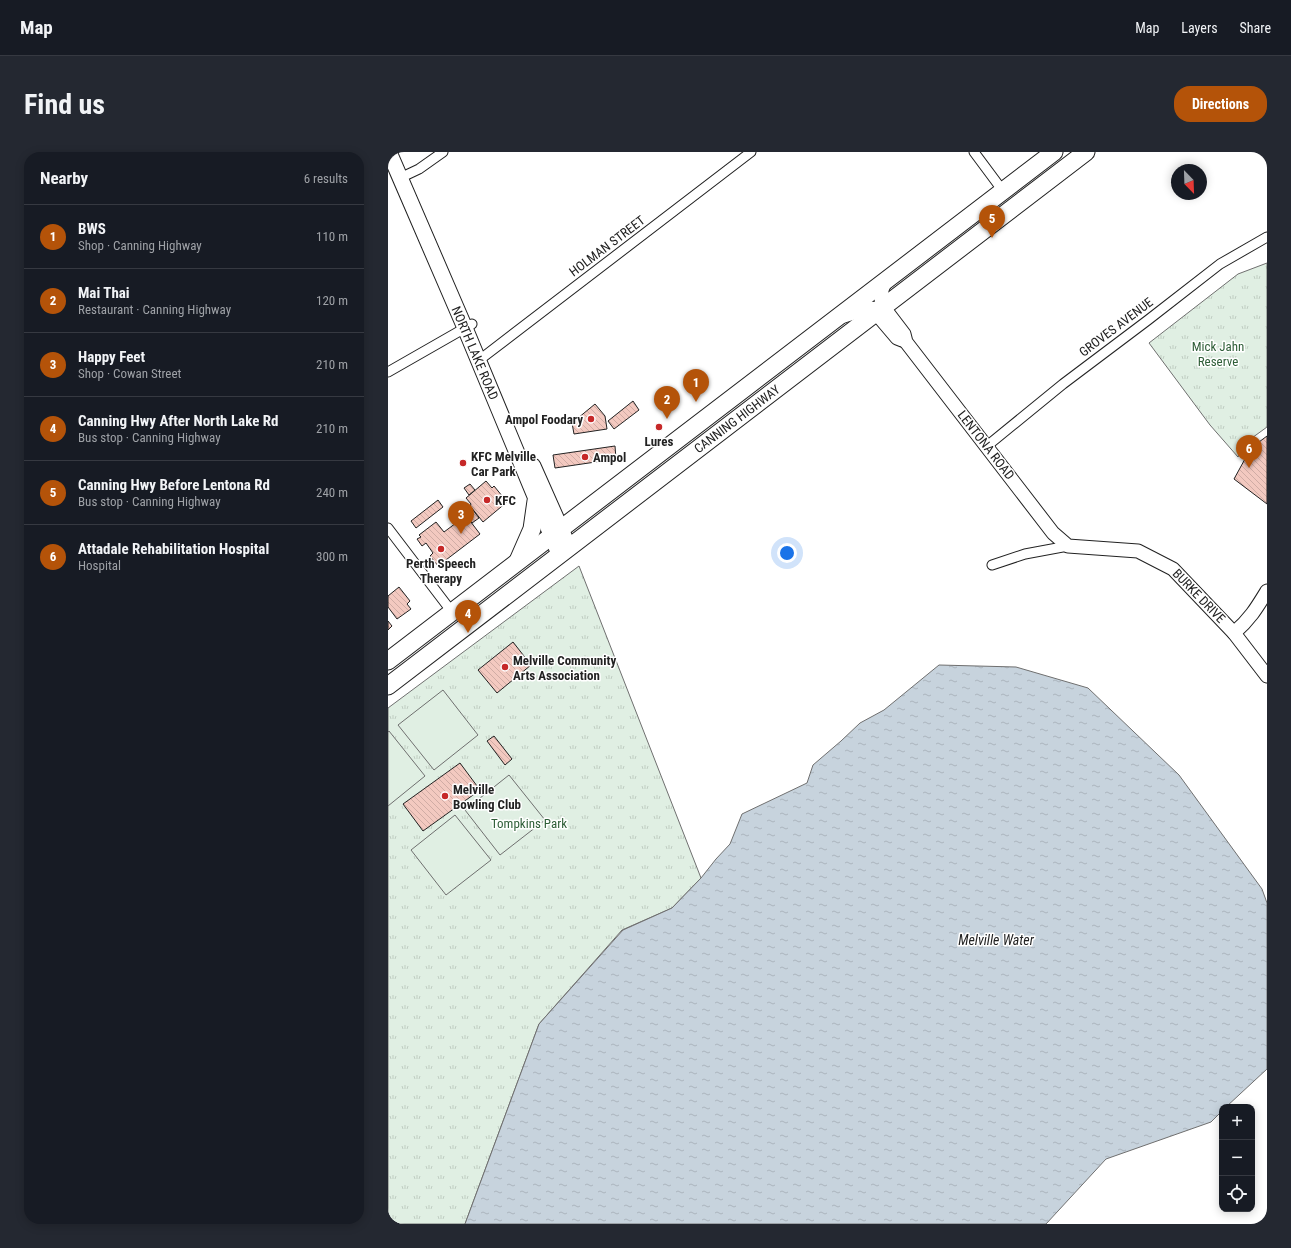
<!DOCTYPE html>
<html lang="en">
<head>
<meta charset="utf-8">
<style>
	:root { --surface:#171b24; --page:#242831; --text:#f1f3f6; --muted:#9ea1a6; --line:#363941; --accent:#b45309 }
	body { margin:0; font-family:"Roboto Condensed",sans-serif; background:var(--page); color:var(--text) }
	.controls { position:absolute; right:12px; bottom:12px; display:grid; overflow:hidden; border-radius:8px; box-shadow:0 2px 10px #0003 }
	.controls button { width:36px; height:36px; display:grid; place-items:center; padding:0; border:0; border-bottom:1px solid var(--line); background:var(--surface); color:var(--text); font:20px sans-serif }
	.compass { position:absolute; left:783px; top:12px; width:36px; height:36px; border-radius:50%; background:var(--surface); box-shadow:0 2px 10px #0003; rotate:157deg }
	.you { position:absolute; left:399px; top:401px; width:14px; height:14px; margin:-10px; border:3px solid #fff; border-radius:50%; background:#1a73e8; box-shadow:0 0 0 6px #1a73e833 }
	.badge { display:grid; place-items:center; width:26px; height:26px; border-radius:50%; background:var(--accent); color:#fff; font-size:13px; font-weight:700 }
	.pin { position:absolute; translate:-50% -33px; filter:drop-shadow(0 1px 2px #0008) }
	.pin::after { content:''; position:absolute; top:21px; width:14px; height:12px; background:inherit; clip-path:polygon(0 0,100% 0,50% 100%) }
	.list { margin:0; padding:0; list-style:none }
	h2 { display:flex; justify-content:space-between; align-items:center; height:52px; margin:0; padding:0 16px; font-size:17px }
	h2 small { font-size:13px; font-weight:400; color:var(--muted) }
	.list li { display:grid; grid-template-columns:26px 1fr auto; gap:12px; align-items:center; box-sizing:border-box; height:64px; padding:0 16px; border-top:1px solid var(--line) }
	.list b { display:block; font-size:15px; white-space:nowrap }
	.list p { margin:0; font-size:13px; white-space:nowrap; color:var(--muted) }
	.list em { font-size:13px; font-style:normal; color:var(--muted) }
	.icon { flex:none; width:22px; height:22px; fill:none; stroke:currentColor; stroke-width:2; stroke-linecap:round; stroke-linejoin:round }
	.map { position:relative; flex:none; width:879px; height:1072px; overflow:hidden; border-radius:16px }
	header { display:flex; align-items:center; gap:24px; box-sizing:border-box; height:56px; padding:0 20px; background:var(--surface); border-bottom:1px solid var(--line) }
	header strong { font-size:19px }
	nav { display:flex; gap:22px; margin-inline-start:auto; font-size:14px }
	.intro { display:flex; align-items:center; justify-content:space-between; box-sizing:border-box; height:96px; padding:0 24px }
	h1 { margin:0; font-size:28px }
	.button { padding:10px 18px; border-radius:16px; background:var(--accent); color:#fff; font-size:14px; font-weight:700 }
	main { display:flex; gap:24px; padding:0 24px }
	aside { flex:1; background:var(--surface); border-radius:16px; box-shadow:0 2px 10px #0003 }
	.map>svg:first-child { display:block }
	.park { fill:url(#park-tufts); stroke:#6f6f6f }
	.pitch { fill:#e0efe3; stroke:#6f6f6f }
	.water { fill:url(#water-ripples); stroke:#6f6f6f }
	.building { fill:url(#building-back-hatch); stroke:#222 }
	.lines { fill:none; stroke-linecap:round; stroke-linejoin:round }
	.street-casing { stroke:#222; stroke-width:11 }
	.secondary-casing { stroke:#222; stroke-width:15 }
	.primary-casing { stroke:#222; stroke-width:17 }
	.highway-casing { stroke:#222; stroke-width:19 }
	.street { stroke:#fff; stroke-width:9 }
	.secondary { stroke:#fff; stroke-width:13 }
	.primary { stroke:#fff; stroke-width:15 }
	.highway { stroke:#fff; stroke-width:17 }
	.poi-dot { fill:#c62828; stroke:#fff; stroke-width:1.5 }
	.labels { text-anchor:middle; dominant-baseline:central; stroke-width:3; stroke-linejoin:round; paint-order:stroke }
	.street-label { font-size:13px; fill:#222; stroke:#fff }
	.park-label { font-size:13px; fill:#2f5e38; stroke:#fff }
	.poi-label { font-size:13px; font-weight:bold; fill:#222; stroke:#fff; text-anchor:start }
	.water-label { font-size:14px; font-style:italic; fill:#222; stroke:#fff }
</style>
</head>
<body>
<header>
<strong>Map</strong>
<nav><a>Map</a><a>Layers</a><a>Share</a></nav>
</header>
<div class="intro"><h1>Find us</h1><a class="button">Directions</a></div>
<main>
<aside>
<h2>Nearby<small>6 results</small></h2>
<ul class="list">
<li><span class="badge">1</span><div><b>BWS</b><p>Shop · Canning Highway</p></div><em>110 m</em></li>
<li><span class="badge">2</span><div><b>Mai Thai</b><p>Restaurant · Canning Highway</p></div><em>120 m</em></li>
<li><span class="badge">3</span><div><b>Happy Feet</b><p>Shop · Cowan Street</p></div><em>210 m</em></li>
<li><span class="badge">4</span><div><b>Canning Hwy After North Lake Rd</b><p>Bus stop · Canning Highway</p></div><em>210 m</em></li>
<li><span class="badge">5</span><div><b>Canning Hwy Before Lentona Rd</b><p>Bus stop · Canning Highway</p></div><em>240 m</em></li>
<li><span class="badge">6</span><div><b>Attadale Rehabilitation Hospital</b><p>Hospital</p></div><em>300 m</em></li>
</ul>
</aside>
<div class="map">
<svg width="879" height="1072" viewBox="0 0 879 1072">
	<defs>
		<pattern id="park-tufts" width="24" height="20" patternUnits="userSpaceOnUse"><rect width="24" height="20" fill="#e0efe3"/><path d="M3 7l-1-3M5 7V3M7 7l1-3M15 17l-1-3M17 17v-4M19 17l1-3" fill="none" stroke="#c0cdc2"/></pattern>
		<pattern id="water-ripples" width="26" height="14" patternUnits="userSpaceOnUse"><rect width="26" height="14" fill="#c7d3dd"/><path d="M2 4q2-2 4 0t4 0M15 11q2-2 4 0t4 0" fill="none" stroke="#abb5bd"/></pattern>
		<pattern id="building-back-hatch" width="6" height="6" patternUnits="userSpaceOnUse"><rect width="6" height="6" fill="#f3c9c0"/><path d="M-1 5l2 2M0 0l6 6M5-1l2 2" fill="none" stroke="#d0aca5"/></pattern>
	</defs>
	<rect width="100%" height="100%" fill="#fff"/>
	<g class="park">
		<path d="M879 111V275L857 291 850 305 822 273 761 191 850 122Z"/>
		<path d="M191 414 313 726 284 756 234 778 151 872 77 1072H0V556Z"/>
	</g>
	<g class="pitch">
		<path d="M55 538 90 583 46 618 10 573Z"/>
		<path d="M1 579 37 624 0 654V580Z"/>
		<path d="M121 623 157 668 112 703 77 658Z"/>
		<path d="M67 663 103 708 58 743 23 698Z"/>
	</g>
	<path class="water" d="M551 513 628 515 700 536 791 623 874 737 879 751V917L838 955H834V959L823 970 718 1007 658 1072H77L151 872 235 778 284 756 313 726 328 707 342 692 354 662 419 631 425 613 453 589 472 571 496 558Z"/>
	<g class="building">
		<path d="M245 249 251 258 226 277 220 269Z"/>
		<path d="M207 252 217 264 219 277 186 282 184 271Z"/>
		<path d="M879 284V352L846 327 863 296Z"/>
		<path d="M227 294 228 307 167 316 165 303Z"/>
		<path d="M98 329 104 336 106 334 119 350 95 370 82 354 83 352 78 346Z"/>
		<path d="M82 332 87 338 81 343 76 336Z"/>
		<path d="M50 348 55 355 28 376 23 369Z"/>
		<path d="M82 354 91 366 84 371 75 359Z"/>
		<path d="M73 357 92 382 50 414 42 404 45 401 38 391 34 394 29 387 33 385 31 383 48 370 56 380 68 371 63 365Z"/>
		<path d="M11 435 22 449 19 452 23 457 9 467 0 455V444Z"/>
		<path d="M0 469 4 474 0 478Z"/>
		<path d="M125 490 143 513 109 541 90 518Z"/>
		<path d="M106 584 124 607 117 613 99 589Z"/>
		<path d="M72 611 92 638 35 679 15 652Z"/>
	</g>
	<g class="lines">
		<defs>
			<g id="street">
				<path d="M586 0 615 39"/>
				<path d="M12 26 31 17 55 0"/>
				<path d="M90 209 363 0"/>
				<path d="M0 220 84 172"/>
				<path d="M599 294 675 232 760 168 832 112 879 85"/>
				<path d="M0 376 64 460"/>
				<path d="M604 413 637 402 680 394"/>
			</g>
			<g id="secondary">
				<path d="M497 130 494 138 492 166 509 186 514 188"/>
				<path d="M456 164 480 156 493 157 500 161 516 182 518 190 665 381 680 394 750 399 785 417 846 481 879 524"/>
				<path d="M846 481C862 467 868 457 879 439"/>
			</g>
			<g id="primary">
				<path d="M1 0 77 176 171 402"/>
				<path d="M145 314 181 395"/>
			</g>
			<g id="highway">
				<path d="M130 409 144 377 148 349"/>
				<path d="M0 509 666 0"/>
				<path d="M0 534 698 0"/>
			</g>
		</defs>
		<use href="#street" class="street-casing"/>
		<use href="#secondary" class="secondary-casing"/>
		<use href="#primary" class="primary-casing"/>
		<use href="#highway" class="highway-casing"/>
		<use href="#street" class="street"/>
		<use href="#secondary" class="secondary"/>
		<use href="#primary" class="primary"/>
		<use href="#highway" class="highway"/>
	</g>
	<g class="poi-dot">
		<circle cx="203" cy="267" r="4"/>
		<circle cx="271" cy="275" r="4"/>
		<circle cx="197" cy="305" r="4"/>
		<circle cx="75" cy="311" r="4"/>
		<circle cx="99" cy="348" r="4"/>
		<circle cx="53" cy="397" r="4"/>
		<circle cx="117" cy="515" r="4"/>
		<circle cx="57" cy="644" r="4"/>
	</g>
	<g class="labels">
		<g class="street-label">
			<text transform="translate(219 94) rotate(-37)">HOLMAN STREET</text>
			<text transform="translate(728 175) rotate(-37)">GROVES AVENUE</text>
			<text transform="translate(87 201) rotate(67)">NORTH LAKE ROAD</text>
			<text transform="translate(349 267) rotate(-37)">CANNING HIGHWAY</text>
			<text transform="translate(598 293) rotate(52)">LENTONA ROAD</text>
			<text transform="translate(811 444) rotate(46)">BURKE DRIVE</text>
		</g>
		<g class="park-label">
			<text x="830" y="194">Mick Jahn<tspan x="830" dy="15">Reserve</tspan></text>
			<text x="141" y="671">Tompkins Park</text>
		</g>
		<g class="poi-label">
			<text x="195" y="267" text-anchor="end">Ampol Foodary</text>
			<text x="271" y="289" text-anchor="middle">Lures</text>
			<text x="83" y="304">KFC Melville<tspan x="83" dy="15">Car Park</tspan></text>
			<text x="205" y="305">Ampol</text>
			<text x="107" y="348">KFC</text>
			<text x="53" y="411" text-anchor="middle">Perth Speech<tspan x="53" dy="15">Therapy</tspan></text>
			<text x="125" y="508">Melville Community<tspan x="125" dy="15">Arts Association</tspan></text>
			<text x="65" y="637">Melville<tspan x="65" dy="15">Bowling Club</tspan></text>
		</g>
		<g class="water-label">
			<text x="608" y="788">Melville Water</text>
		</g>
	</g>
</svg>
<div class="controls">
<button>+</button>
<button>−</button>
<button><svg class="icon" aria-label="locate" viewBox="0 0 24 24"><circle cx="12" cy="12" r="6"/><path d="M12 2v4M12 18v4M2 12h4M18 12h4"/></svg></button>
</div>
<svg class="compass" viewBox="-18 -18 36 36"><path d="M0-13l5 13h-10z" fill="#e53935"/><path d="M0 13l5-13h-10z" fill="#9ea1a6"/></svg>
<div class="you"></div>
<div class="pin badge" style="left:308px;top:250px">1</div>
<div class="pin badge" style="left:279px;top:267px">2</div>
<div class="pin badge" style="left:73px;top:382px">3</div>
<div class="pin badge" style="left:80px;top:481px">4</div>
<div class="pin badge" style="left:604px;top:86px">5</div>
<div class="pin badge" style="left:861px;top:316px">6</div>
</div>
</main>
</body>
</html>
